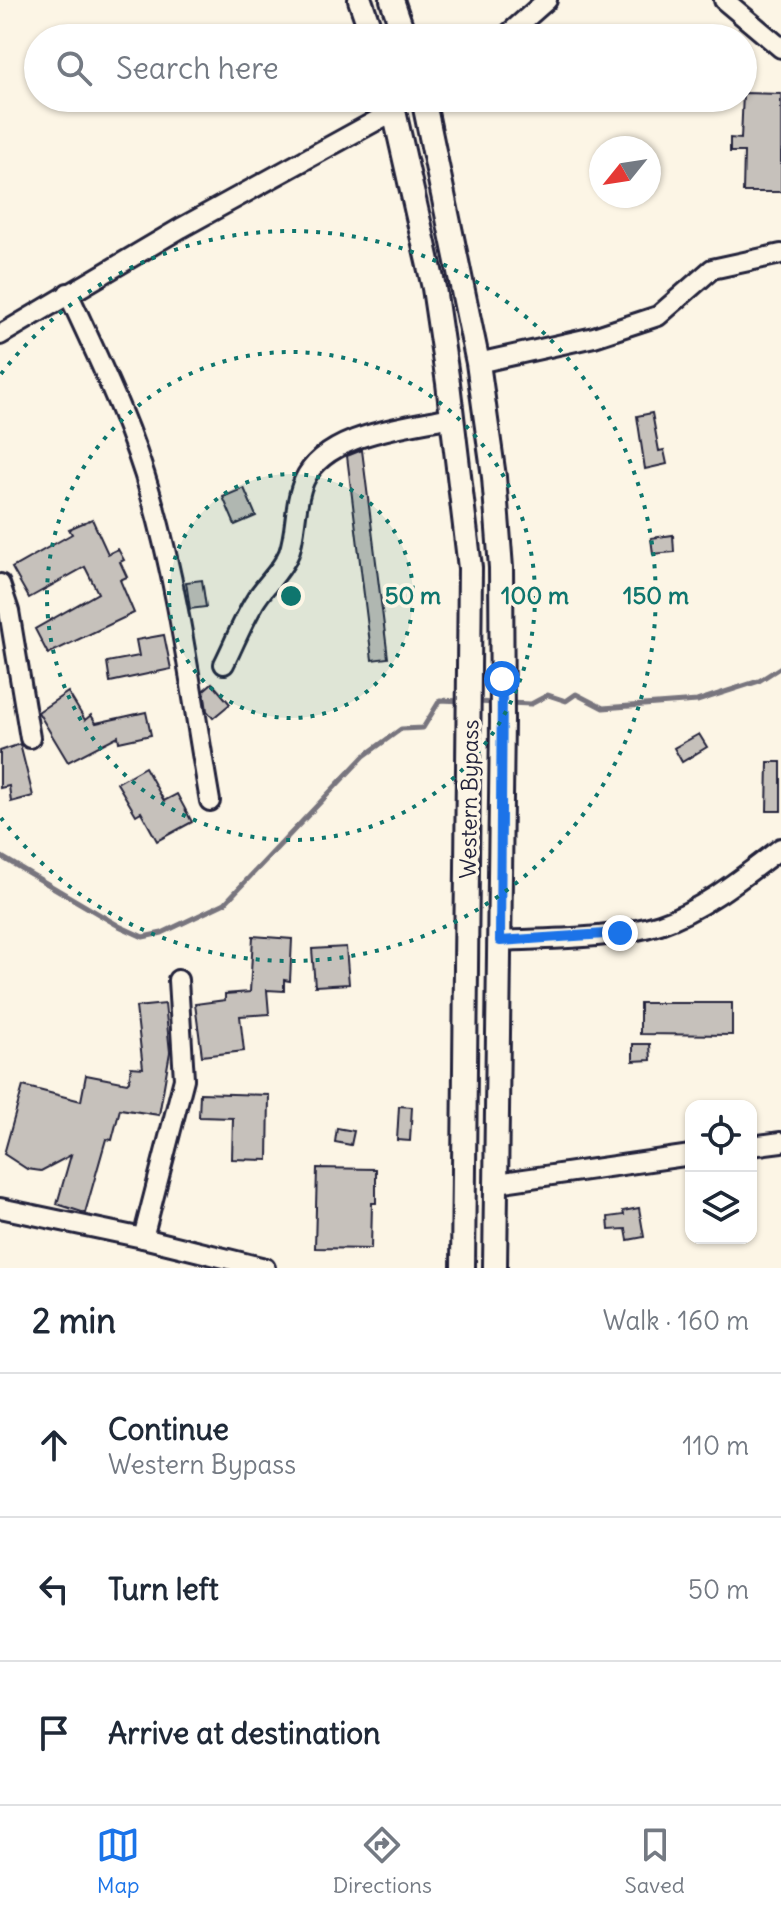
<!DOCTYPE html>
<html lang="en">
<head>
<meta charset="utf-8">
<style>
	:root { --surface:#fff; --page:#f6f6f7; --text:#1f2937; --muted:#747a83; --line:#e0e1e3; --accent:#1a73e8 }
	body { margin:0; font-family:Delius,sans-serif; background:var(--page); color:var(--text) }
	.controls { position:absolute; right:24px; bottom:24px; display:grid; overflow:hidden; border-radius:16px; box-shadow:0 2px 6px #0004 }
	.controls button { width:72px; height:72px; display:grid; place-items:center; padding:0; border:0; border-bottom:2px solid var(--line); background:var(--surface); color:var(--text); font:40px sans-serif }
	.compass { position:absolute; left:589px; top:136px; width:72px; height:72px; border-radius:50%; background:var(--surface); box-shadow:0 2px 6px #0004; rotate:240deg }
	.stop { position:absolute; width:24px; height:24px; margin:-18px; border:6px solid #1a73e8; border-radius:50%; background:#fff }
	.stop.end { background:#1a73e8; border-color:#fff; box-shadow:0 2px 8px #0008 }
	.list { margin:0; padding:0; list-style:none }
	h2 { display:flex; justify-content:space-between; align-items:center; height:104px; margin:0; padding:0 32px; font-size:34px }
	h2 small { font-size:26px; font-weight:400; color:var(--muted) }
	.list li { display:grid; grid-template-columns:52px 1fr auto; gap:24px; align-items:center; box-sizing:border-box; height:144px; padding:0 32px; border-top:2px solid var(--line) }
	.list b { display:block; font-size:30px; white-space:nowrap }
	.list p { margin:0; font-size:26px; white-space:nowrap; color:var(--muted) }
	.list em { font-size:26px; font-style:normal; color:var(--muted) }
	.icon { flex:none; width:44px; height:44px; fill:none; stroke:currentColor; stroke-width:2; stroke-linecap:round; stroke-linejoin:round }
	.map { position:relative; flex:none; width:781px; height:1268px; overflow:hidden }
	.search { position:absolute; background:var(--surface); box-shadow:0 2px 6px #0004; left:24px; right:24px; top:24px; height:88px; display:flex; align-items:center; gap:20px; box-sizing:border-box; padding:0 28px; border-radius:44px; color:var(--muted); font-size:30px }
	.sheet { height:536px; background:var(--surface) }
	nav { display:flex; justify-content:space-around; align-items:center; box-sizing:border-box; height:112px; border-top:2px solid var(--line); background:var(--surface); font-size:22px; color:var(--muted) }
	nav a { display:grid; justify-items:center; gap:4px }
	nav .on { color:var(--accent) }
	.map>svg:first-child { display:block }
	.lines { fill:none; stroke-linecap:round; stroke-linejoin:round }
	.stream { stroke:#78757e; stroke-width:5 }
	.building { fill:#c6c1bb; stroke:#22223b; stroke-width:2 }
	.minor-casing { stroke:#22223b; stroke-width:24 }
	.major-casing { stroke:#22223b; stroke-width:28 }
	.minor { stroke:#fcf5e5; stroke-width:18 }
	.major { stroke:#fcf5e5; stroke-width:22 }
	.route { stroke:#1a73e8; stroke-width:10 }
	.ring { fill:none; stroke:#0f766e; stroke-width:4; stroke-dasharray:4 8 }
	.labels { text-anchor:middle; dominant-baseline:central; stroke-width:7; stroke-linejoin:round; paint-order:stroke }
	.street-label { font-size:22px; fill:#22223b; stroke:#fcf5e5 }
	.centre { fill:#0f766e; stroke:#fcf5e5; stroke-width:4 }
	.ring-label { font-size:24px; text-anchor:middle; font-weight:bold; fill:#0f766e; stroke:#fcf5e5; stroke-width:7; stroke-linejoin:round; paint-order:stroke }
</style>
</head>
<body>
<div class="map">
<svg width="781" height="1268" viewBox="0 0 781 1268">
	<rect width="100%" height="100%" fill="#fcf5e5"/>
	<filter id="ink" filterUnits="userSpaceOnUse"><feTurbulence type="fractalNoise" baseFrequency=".0125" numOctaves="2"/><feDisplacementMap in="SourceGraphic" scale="16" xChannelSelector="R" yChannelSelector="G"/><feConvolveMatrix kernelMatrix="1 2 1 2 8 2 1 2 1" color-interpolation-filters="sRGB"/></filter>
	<g filter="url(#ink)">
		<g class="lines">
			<g class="stream">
				<path d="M476 702 498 703"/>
				<path d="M508 703 531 704 548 695 566 701 576 694 603 708 697 701 759 681 781 667"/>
				<path d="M0 856 119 926 143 937 162 933 225 903 364 756 401 729 423 728 440 700 462 701"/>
			</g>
		</g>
		<g class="building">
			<path d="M743 93 781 94V192H743L744 152H730V138L741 139Z"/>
			<path d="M652 413 659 451 664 450 667 464 645 469 637 416Z"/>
			<path d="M362 450 388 658 372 660 347 456Z"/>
			<path d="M244 488 256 516 235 525 223 497Z"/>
			<path d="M92 519 108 554 118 549 124 560 120 562 127 577 120 580 134 613 48 654 35 629 98 593 85 567 29 598 12 568 72 534 69 529Z"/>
			<path d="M673 535 674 552 653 554 651 538Z"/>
			<path d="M202 580 206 607 190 609 186 582Z"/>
			<path d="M164 635 171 669 110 682 107 662 139 656 136 640Z"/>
			<path d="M212 683 230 704 213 718 207 711 204 690Z"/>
			<path d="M68 692 85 720 91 715 96 723 146 712 151 735 119 742 118 736 68 762 38 712Z"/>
			<path d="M699 734 707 747 682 762 674 748Z"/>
			<path d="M20 744 33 796 11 802 9 786 0 788V751Z"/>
			<path d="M768 762H781V811H767Z"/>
			<path d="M145 767 164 801 177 794 192 822 157 841 141 812 136 815 117 783Z"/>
			<path d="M253 936 292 939 290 981 284 980V991L267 990 269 1014 240 1016 244 1051 202 1056 195 1004 225 1000V994L250 992Z"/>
			<path d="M346 947 349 984 315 986 312 949Z"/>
			<path d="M640 1003H732V1035L640 1034Z"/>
			<path d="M165 1004 170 1052 159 1115 120 1109 112 1140 106 1139 85 1213 57 1204 71 1155 41 1171 27 1169 4 1154 23 1086 81 1101 86 1075 127 1083 129 1081 131 1067 143 1068 136 1007Z"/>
			<path d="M633 1044H650L651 1060 633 1061Z"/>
			<path d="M200 1093 269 1095 268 1160 232 1159 233 1118 199 1117Z"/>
			<path d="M399 1106 412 1107 410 1141 397 1140Z"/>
			<path d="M337 1128 354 1131 351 1145 335 1142Z"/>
			<path d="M317 1168 376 1169V1203H372L371 1249 315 1248Z"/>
			<path d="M639 1208 644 1237 628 1240 626 1229 609 1230 608 1217 624 1215 623 1211Z"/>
		</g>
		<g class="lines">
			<defs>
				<g id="minor">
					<path d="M724 0 781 48"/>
					<path d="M504 38 547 0"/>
					<path d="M68 293C99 360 131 425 151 496 180 595 192 699 210 801"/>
					<path d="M0 335 181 228 394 111"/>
					<path d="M478 363 594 337 658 316 712 269 781 254"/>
					<path d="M0 584 9 611 30 738"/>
					<path d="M224 664C234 644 242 623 254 603 264 585 281 573 289 553 297 530 294 503 304 481 325 433 407 427 451 417"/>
					<path d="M500 941C552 938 610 940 660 924 704 909 744 876 781 848"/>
					<path d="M751 1146 781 1142"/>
					<path d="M497 1183 691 1155"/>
					<path d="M0 1208 143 1238 265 1268"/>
					<path d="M143 1238 184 1079 178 980"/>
				</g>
				<g id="major">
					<path d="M360 0 373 38"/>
					<path d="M392 0 405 38"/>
					<path d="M391 98 434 288 448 383 470 568 463 1268"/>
					<path d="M423 98 478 363 494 477 501 568 502 720 495 1268"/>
				</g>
			</defs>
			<use href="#minor" class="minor-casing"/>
			<use href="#major" class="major-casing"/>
			<use href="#minor" class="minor"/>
			<use href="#major" class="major"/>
		</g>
	</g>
	<g class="lines" filter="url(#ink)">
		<path class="route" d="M502 679 500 941 620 933"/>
	</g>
	<circle cx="291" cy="596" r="122" fill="#0f766e" fill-opacity=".12"/>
	<g class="ring">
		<circle cx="291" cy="596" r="122"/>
		<circle cx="291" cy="596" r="244"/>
		<path d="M1 374A365 365 0 1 1 1 818"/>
	</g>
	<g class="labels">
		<g class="street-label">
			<text transform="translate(469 799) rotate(-89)">Western Bypass</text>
		</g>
	</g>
	<circle cx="291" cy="596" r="12" class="centre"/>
	<g class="ring-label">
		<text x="413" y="604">50 m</text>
		<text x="535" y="604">100 m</text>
		<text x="656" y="604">150 m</text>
	</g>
</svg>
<div class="controls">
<button><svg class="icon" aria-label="locate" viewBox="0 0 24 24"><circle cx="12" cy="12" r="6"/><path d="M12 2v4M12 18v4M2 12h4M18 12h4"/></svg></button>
<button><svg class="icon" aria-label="layers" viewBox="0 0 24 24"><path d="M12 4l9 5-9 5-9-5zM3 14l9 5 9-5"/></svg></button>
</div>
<svg class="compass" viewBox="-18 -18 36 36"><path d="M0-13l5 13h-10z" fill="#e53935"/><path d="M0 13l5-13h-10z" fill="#747a83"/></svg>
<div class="stop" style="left:502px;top:679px"></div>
<div class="stop end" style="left:620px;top:933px"></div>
<div class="search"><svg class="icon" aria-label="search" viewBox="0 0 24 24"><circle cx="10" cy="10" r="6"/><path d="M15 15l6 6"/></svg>Search here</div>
</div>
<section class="sheet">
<h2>2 min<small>Walk · 160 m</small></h2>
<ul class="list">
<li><svg class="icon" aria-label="ahead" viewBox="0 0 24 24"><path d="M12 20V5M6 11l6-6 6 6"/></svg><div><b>Continue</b><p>Western Bypass</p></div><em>110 m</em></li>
<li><svg class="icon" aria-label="left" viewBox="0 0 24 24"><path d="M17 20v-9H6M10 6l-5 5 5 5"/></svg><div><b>Turn left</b></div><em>50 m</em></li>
<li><svg class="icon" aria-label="arrive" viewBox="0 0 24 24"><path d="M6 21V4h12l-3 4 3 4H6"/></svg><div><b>Arrive at destination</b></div></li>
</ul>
</section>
<nav>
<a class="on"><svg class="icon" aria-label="map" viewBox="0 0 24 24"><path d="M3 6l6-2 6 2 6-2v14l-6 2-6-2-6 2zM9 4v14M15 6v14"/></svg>Map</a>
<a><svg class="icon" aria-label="directions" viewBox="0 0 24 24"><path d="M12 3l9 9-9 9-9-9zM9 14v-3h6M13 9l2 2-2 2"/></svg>Directions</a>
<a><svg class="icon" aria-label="saved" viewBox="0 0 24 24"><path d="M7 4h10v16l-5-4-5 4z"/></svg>Saved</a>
</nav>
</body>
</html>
